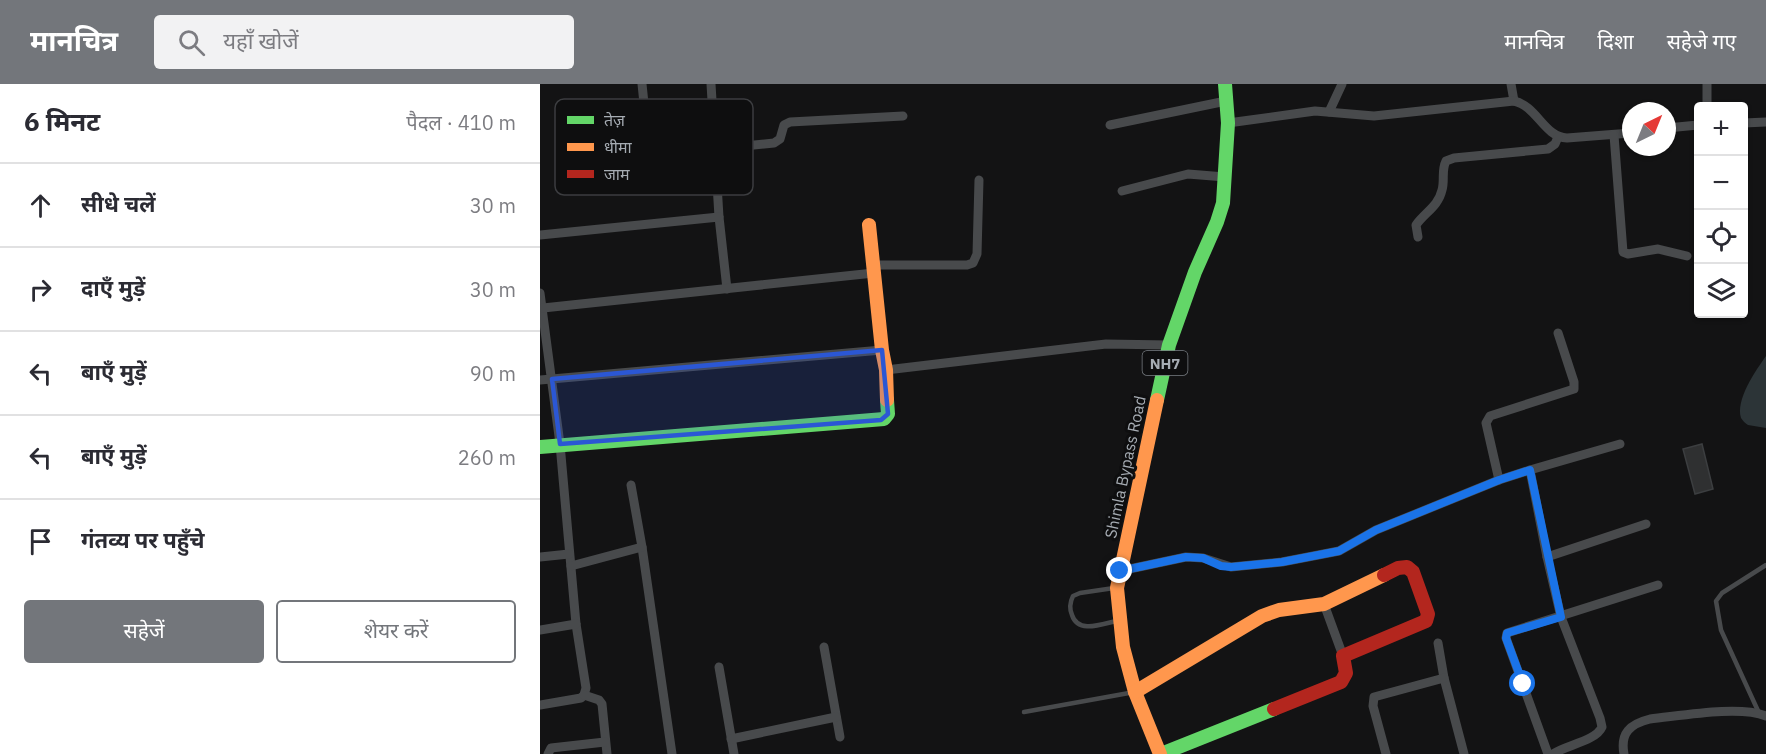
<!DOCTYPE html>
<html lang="hi">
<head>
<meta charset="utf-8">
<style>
	:root { --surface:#fff; --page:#f2f2f3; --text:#2b2b33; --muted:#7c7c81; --line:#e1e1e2; --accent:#73767b }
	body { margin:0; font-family:"IBM Plex Sans","Noto Sans Devanagari",sans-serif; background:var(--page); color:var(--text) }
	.controls { position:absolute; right:18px; top:18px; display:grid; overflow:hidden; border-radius:6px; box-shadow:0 2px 4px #0004 }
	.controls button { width:54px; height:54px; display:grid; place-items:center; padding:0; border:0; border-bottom:2px solid var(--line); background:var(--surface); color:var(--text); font:30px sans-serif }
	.compass { position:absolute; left:1082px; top:18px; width:54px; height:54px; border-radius:50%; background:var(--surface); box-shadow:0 2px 4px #0004; rotate:43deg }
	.stop { position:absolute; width:18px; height:18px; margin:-14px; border:4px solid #1a73e8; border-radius:50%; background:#fff }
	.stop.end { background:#1a73e8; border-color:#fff; box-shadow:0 2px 6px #0008 }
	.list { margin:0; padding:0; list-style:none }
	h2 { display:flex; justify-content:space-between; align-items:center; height:78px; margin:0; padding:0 24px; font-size:26px }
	h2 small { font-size:20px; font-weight:400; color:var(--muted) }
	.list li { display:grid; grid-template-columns:39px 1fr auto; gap:18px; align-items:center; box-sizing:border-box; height:84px; padding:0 24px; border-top:2px solid var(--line) }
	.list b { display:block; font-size:22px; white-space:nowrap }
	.list em { font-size:20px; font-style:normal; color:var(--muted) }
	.actions { display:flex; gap:12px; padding:18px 24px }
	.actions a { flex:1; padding:14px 0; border:2px solid var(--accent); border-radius:6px; text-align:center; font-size:21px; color:var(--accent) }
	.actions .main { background:var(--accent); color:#fff }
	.icon { flex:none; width:33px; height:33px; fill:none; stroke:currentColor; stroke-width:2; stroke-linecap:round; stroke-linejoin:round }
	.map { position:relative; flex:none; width:1226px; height:670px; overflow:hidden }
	header { display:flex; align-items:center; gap:36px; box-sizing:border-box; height:84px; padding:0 30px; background:var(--accent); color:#fff }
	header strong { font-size:28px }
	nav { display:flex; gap:33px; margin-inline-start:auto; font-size:21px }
	.search { width:420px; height:54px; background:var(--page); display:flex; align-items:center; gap:15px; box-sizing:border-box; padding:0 21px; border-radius:6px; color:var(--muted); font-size:22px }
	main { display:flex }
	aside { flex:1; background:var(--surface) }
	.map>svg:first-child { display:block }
	.water { fill:#2c3437 }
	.building { fill:#2f3031; stroke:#3c3e40; stroke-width:1.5 }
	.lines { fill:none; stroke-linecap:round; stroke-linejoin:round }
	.lane { stroke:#484a4c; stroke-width:4.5 }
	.street { stroke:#484a4c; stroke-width:9 }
	.fast { stroke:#63d668; stroke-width:14 }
	.slow { stroke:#ff974d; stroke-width:14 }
	.jam { stroke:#b3261e; stroke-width:14 }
	.route { stroke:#1a73e8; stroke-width:8 }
	.marked { fill:#2b57d4; fill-opacity:0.2; stroke:#2b57d4; stroke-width:4.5; stroke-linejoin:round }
	.labels { text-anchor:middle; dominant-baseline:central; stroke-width:6; stroke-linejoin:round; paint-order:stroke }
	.shield { fill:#0e0e0f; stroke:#787d82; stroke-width:1.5 }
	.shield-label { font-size:15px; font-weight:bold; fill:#a6acb3 }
	.street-label { font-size:16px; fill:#a6acb3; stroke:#0e0e0f }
	.key { fill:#0e0e0f; stroke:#3c3d40; stroke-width:1.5 }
	.key-label { font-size:16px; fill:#a6acb3 }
</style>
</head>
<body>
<header>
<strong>मानचित्र</strong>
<div class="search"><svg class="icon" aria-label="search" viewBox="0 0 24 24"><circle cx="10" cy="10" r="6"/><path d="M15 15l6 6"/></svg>यहाँ खोजें</div>
<nav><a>मानचित्र</a><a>दिशा</a><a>सहेजे गए</a></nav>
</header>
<main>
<aside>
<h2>6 मिनट<small>पैदल · 410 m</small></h2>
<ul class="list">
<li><svg class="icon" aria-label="ahead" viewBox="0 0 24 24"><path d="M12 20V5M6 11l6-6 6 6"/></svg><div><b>सीधे चलें</b></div><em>30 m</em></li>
<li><svg class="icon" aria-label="right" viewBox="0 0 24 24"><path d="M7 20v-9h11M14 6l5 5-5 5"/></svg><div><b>दाएँ मुड़ें</b></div><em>30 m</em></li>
<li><svg class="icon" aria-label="left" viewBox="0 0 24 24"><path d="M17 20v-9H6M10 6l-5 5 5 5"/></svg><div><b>बाएँ मुड़ें</b></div><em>90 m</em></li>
<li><svg class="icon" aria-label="left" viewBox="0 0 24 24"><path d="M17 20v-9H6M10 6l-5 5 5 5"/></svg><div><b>बाएँ मुड़ें</b></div><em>260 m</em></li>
<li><svg class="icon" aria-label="arrive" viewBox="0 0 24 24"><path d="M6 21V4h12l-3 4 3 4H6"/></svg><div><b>गंतव्य पर पहुँचे</b></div></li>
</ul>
<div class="actions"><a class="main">सहेजें</a><a>शेयर करें</a></div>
</aside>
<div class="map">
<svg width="1226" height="670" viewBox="0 0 1226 670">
	<rect width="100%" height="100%" fill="#131314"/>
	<path class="water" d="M1226 272V344L1208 341C1205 339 1203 337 1201 334 1195 316 1216 286 1226 272Z"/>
	<path class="building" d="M1162 360 1173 405 1155 410 1143 365Z"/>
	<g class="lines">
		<g class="lane">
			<path d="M574 504 540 509 533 512C530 518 529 524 532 531 538 550 562 540 576 537"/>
			<path d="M484 628 589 609"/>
			<path d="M1219 629 1181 546 1176 517 1182 509 1226 481"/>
		</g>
		<g class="street">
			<path d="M102 0 109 68 174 65 234 59 240 55 244 41 250 38 363 32"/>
			<path d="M171 0 179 133 187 205"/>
			<path d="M971 0 974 17"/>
			<path d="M1167 0V22"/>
			<path d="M789 28 802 0"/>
			<path d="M688 39 775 27 834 32 974 17C997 22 1004 53 1027 54L1091 49"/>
			<path d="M1204 39 1226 38"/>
			<path d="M570 41 686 17"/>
			<path d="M1127 44 1158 41"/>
			<path d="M1074 51 1083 168 1088 170 1118 165 1147 172"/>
			<path d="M39 76 109 68"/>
			<path d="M582 107 648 90 685 93"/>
			<path d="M0 151 179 133"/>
			<path d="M878 153 876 141C885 128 898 123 902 106 905 96 901 87 906 77L914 74 1008 65 1015 60 1018 53"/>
			<path d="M333 181H427L433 179 437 170 439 96"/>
			<path d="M0 209 20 360 36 540 46 604 44 611 41 614 0 621"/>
			<path d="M3 224 334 189"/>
			<path d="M346 286 566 260 629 261"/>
			<path d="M0 296 342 266"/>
			<path d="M959 396 946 339 950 332 1034 305V298L1018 249"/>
			<path d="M102 463 132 670"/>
			<path d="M0 473 29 470"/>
			<path d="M1007 473 990 386 1080 360"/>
			<path d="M31 482 102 463 91 401"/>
			<path d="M580 487 646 473 663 474 691 483 742 478 799 467 836 446 959 396 990 386"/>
			<path d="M784 520 803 572"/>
			<path d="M0 546 36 540"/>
			<path d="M898 559 904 594 924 670"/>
			<path d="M284 563 300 653"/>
			<path d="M179 583 194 670"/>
			<path d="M44 611 59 616 62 620 67 670"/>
			<path d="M191 655 296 633"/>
			<path d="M8 670 11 664 65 658"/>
			<path d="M846 670 833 622 834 613 904 594"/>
			<path d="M1008 670 966 554 967 549 1118 501"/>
			<path d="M1013 670C1026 661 1056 657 1062 643L1060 634 1021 533 1007 473 1106 440"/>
			<path d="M1084 670C1080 649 1090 640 1110 635 1140 632 1199 621 1226 632"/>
		</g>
		<g class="fast">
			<path d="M617 316 629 261 655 188 677 138 683 119 688 39 685 0"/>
			<path d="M0 363 344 335 348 330 347 316"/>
			<path d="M621 670 734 625"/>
		</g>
		<g class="slow">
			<path d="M329 141 342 266 346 286 347 316"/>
			<path d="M617 316 577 504 583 563 595 608 620 670"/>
			<path d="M595 608 722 532 739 526 784 520 844 491"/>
		</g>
		<path class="jam" d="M734 625 801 598 806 589 803 572 886 537 888 530 873 488 867 483 858 484 844 491"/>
	</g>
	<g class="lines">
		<path class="route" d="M580 487 646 473 663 474 681 482 691 483 742 478 799 467 836 446 959 396 990 386 1021 533 967 549 966 554 983 600"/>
	</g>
	<path class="marked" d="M342 266 348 330 341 336 20 360 12 295Z"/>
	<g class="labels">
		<rect class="shield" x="602.5" y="267" width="45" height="24" rx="4.5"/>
		<g class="shield-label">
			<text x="625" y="279">NH7</text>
		</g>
		<g class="street-label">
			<text transform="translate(585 383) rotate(-78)">Shimla Bypass Road</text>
		</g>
	</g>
	<rect x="15" y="15" width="198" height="96" rx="9" class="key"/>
	<rect x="27" y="32" width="27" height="8" fill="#63d668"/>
	<rect x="27" y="59" width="27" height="8" fill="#ff974d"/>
	<rect x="27" y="86" width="27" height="8" fill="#b3261e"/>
	<g class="key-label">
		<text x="64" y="42">तेज़</text>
		<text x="64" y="69">धीमा</text>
		<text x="64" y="96">जाम</text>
	</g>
</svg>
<div class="controls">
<button>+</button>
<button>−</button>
<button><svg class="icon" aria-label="locate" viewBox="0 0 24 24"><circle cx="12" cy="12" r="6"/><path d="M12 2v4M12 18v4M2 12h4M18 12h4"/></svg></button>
<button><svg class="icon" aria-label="layers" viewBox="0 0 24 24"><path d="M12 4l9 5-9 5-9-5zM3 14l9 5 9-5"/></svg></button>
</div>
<svg class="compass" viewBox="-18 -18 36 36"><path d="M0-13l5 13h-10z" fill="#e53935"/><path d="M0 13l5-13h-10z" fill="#7c7c81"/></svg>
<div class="stop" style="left:983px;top:600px"></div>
<div class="stop end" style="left:580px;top:487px"></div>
</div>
</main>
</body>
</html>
